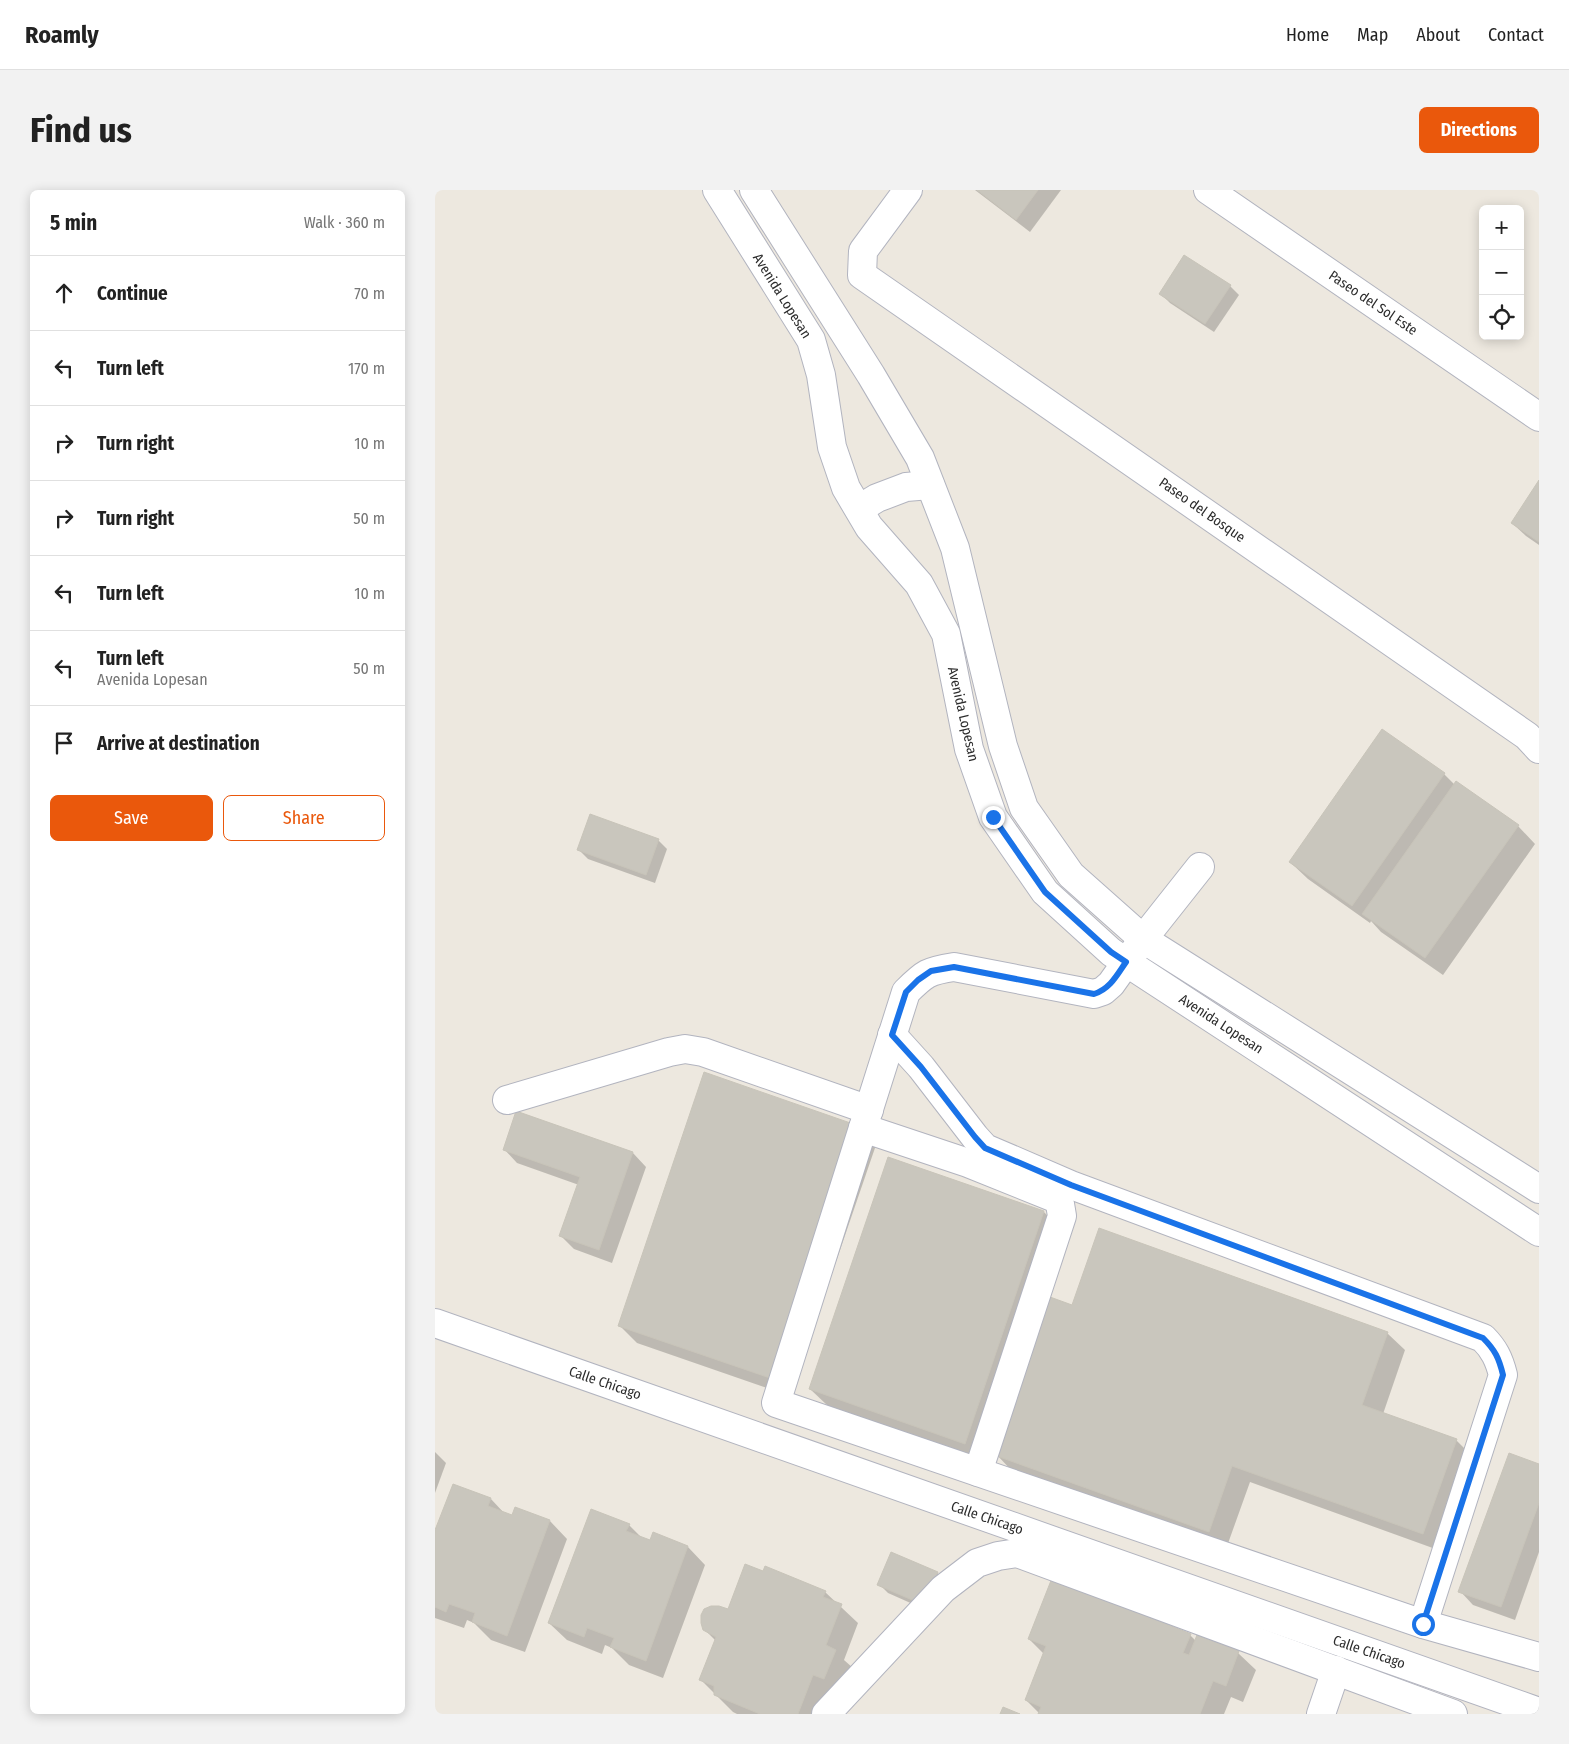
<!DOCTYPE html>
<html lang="en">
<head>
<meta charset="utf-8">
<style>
	:root { --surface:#fff; --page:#f2f2f2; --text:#222; --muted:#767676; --line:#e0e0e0; --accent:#ea580c }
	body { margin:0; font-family:"Fira Sans Condensed",sans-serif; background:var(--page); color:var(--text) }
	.controls { position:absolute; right:15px; top:15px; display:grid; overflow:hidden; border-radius:8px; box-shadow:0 2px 12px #0003 }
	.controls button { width:45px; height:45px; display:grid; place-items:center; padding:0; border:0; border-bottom:1px solid var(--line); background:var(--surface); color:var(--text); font:25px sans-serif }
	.stop { position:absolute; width:15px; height:15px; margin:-11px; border:4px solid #1a73e8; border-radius:50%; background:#fff }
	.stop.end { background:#1a73e8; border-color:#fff; box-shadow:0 1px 5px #0008 }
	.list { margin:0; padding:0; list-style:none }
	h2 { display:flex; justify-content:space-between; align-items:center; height:65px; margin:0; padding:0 20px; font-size:21px }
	h2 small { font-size:16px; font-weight:400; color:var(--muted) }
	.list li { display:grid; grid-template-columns:32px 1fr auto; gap:15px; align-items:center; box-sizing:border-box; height:75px; padding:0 20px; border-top:1px solid var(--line) }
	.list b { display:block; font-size:19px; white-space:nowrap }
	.list p { margin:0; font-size:16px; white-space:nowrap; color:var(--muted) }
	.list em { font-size:16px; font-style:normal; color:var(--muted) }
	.actions { display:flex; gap:10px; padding:15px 20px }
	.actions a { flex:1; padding:11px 0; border:1px solid var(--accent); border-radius:8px; text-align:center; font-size:18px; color:var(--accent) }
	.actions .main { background:var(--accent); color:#fff }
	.icon { flex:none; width:28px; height:28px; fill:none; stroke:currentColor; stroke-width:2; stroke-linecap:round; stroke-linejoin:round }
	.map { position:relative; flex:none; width:1104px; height:1524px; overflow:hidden; border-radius:8px }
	header { display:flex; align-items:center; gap:30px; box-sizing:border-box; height:70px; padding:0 25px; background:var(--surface); border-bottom:1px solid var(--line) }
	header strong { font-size:24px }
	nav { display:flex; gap:28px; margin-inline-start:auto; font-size:18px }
	.intro { display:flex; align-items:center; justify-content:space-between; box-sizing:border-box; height:120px; padding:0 30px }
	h1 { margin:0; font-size:35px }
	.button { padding:12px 22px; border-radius:8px; background:var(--accent); color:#fff; font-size:18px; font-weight:700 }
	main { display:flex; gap:30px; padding:0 30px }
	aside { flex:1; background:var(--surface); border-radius:8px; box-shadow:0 2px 12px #0003 }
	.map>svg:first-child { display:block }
	.shadow { fill:#0003 }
	.building { fill:#c9c6bd; stroke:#c8c4b9 }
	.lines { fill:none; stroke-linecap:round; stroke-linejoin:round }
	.minor-casing { stroke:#b2b4bf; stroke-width:30 }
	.minor { stroke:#fff; stroke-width:28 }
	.route { stroke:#1a73e8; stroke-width:6 }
	.labels { text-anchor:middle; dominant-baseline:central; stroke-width:5; stroke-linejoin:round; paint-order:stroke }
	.street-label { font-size:14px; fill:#2c2c2c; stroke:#fff }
</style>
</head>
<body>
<header>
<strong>Roamly</strong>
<nav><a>Home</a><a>Map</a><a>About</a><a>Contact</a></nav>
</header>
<div class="intro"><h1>Find us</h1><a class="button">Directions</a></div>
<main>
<aside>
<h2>5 min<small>Walk · 360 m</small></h2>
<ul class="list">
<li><svg class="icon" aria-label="ahead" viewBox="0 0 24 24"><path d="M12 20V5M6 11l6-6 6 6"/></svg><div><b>Continue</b></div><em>70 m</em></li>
<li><svg class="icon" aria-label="left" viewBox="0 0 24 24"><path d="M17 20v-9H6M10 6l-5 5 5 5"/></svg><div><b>Turn left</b></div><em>170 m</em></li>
<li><svg class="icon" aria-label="right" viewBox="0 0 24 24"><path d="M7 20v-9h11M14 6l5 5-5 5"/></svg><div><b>Turn right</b></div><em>10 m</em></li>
<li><svg class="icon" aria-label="right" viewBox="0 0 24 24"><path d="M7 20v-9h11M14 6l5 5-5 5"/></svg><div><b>Turn right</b></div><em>50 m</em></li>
<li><svg class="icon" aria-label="left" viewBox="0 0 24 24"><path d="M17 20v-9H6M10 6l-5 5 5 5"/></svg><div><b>Turn left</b></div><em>10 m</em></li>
<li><svg class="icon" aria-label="left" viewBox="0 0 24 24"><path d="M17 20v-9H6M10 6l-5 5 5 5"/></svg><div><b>Turn left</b><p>Avenida Lopesan</p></div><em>50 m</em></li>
<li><svg class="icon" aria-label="arrive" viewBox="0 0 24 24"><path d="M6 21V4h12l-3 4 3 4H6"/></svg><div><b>Arrive at destination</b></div></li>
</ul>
<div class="actions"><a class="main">Save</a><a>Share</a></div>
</aside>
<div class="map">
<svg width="1104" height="1524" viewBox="0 0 1104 1524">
	<rect width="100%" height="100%" fill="#ede8df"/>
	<g class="shadow">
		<path d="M540 0H626L595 42Z"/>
		<path d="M795 96 804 105 779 142 735 113 726 104Z"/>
		<path d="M1104 292V355L1091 346 1077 333Z"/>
		<path d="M1009 584 1020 595 1083 636 1100 654 1008 785 946 742 936 731 935 733 873 689 855 672Z"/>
		<path d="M223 650 232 659 220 693 153 669 144 660Z"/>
		<path d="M82 922 198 963 211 977 177 1073 139 1059 126 1046 144 995 82 973 69 959Z"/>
		<path d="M423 937 441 955 355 1206 202 1153 184 1135Z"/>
		<path d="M454 968 609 1022 626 1040 548 1271 393 1216 375 1199Z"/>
		<path d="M638 1116 952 1143 970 1160 948 1224 1021 1250 1039 1268 1006 1361 815 1292 791 1359 578 1282 561 1264Z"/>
		<path d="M0 1262 11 1273 0 1303Z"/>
		<path d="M1104 1275V1362L1080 1430 1038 1415 1025 1401Z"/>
		<path d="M18 1295 56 1309 70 1324 78 1327 80 1319 115 1331 132 1349 90 1462 56 1450 39 1433 32 1430 29 1438 0 1428V1344Z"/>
		<path d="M194 1335 208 1349 215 1352 219 1344 253 1357 270 1375 228 1488 194 1475 177 1458 170 1455 167 1464 132 1450 114 1433Z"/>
		<path d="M502 1383 511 1392 498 1423 453 1403 444 1394Z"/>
		<path d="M390 1402 423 1433 409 1470 418 1478 387 1524H302L298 1522 266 1490 281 1451 269 1439 293 1420Z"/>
		<path d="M755 1445 761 1451 803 1463 821 1480 808 1512 796 1507 789 1524H605L591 1510 609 1464 594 1449Z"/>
	</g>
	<g class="building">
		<path d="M542 0H603L581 30Z"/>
		<path d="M749 65 796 95 770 134 724 104Z"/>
		<path d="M1104 290V352L1076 333Z"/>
		<path d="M947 539 1010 583 917 716 854 672Z"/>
		<path d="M1021 591 1084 635 990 768 927 724Z"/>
		<path d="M155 624 224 649 211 685 142 660Z"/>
		<path d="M269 882 424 936 338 1189 183 1136Z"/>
		<path d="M81 921 198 962 164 1060 124 1046 145 987 68 960Z"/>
		<path d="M453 967 609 1021 530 1254 374 1199Z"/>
		<path d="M664 1038 953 1142 927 1215 1022 1249 988 1344 797 1276 774 1342 559 1265 615 1107 637 1115Z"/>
		<path d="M1074 1263 1104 1274V1313L1066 1417 1023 1402Z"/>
		<path d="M18 1294 56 1308 53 1316 77 1325 80 1317 115 1330 72 1446 37 1432 40 1423 14 1414 11 1422 0 1417V1340Z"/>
		<path d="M156 1319 195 1334 191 1341 215 1350 218 1342 253 1356 211 1471 175 1457 179 1448 152 1438 149 1447 113 1433Z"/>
		<path d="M456 1362 503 1382 489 1415 442 1395Z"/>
		<path d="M310 1374 328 1381 330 1376 391 1401 388 1407 407 1414 391 1455 401 1460 389 1489 378 1485 363 1524H325L279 1505V1496L264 1490 281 1447 268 1440 266 1433V1425L269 1419 276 1416H284L293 1419Z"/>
		<path d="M617 1388 756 1444 748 1463 754 1465 762 1445 804 1461 791 1496 778 1491 765 1524H603L606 1517 590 1510 611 1456 593 1449Z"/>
		<path d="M568 1517 585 1524H565Z"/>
	</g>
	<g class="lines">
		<defs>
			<g id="minor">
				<path d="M282 0 376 150 386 185 397 257 411 298 434 337 484 394 511 444 534 559 558 627 610 702 676 762 691 772 1104 1042"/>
				<path d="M319 0 436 185 485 268 520 358 568 556 589 618 636 685 708 749 1104 999"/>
				<path d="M473 0 428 61 427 85 1092 546 1104 559"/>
				<path d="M773 0 1104 227"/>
				<path d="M424 319 442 308 471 297 495 295"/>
				<path d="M765 677 708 749 676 794 668 801 659 804 519 777C493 781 490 783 471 802L341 1213 988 1434 1104 1467"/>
				<path d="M457 845 486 877 540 947 550 958 636 995 1048 1148C1059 1159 1064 1169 1068 1185L988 1434"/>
				<path d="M72 910 234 862 250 859 268 862 434 920"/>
				<path d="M428 938 533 973 620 1008 625 1014 627 1026 543 1282"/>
				<path d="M0 1133 1104 1522"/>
				<path d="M391 1524 508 1399 542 1373 563 1366 582 1363 1018 1524"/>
				<path d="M886 1524 901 1480"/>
			</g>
		</defs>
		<use href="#minor" class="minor-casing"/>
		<use href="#minor" class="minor"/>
	</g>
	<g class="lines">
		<path class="route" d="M558 627 610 702 676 762 691 772C682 785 675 799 659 804L519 777 496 781 483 790 471 802 457 845 486 877 540 947 550 958 636 995 1048 1148C1060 1160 1064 1168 1068 1185L988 1434"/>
	</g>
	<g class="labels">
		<g class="street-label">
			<text transform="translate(347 106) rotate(58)">Avenida Lopesan</text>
			<text transform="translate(938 113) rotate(34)">Paseo del Sol Este</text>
			<text transform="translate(767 320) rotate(35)">Paseo del Bosque</text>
			<text transform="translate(528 524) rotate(77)">Avenida Lopesan</text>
			<text transform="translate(786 834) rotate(33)">Avenida Lopesan</text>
			<text transform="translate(170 1193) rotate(19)">Calle Chicago</text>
			<text transform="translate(552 1328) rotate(19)">Calle Chicago</text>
			<text transform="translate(934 1462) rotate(19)">Calle Chicago</text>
		</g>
	</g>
</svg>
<div class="controls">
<button>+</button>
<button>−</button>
<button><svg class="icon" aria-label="locate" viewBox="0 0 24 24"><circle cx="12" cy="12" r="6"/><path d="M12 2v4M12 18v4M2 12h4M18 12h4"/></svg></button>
</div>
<div class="stop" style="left:988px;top:1434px"></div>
<div class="stop end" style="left:558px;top:627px"></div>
</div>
</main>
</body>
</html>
